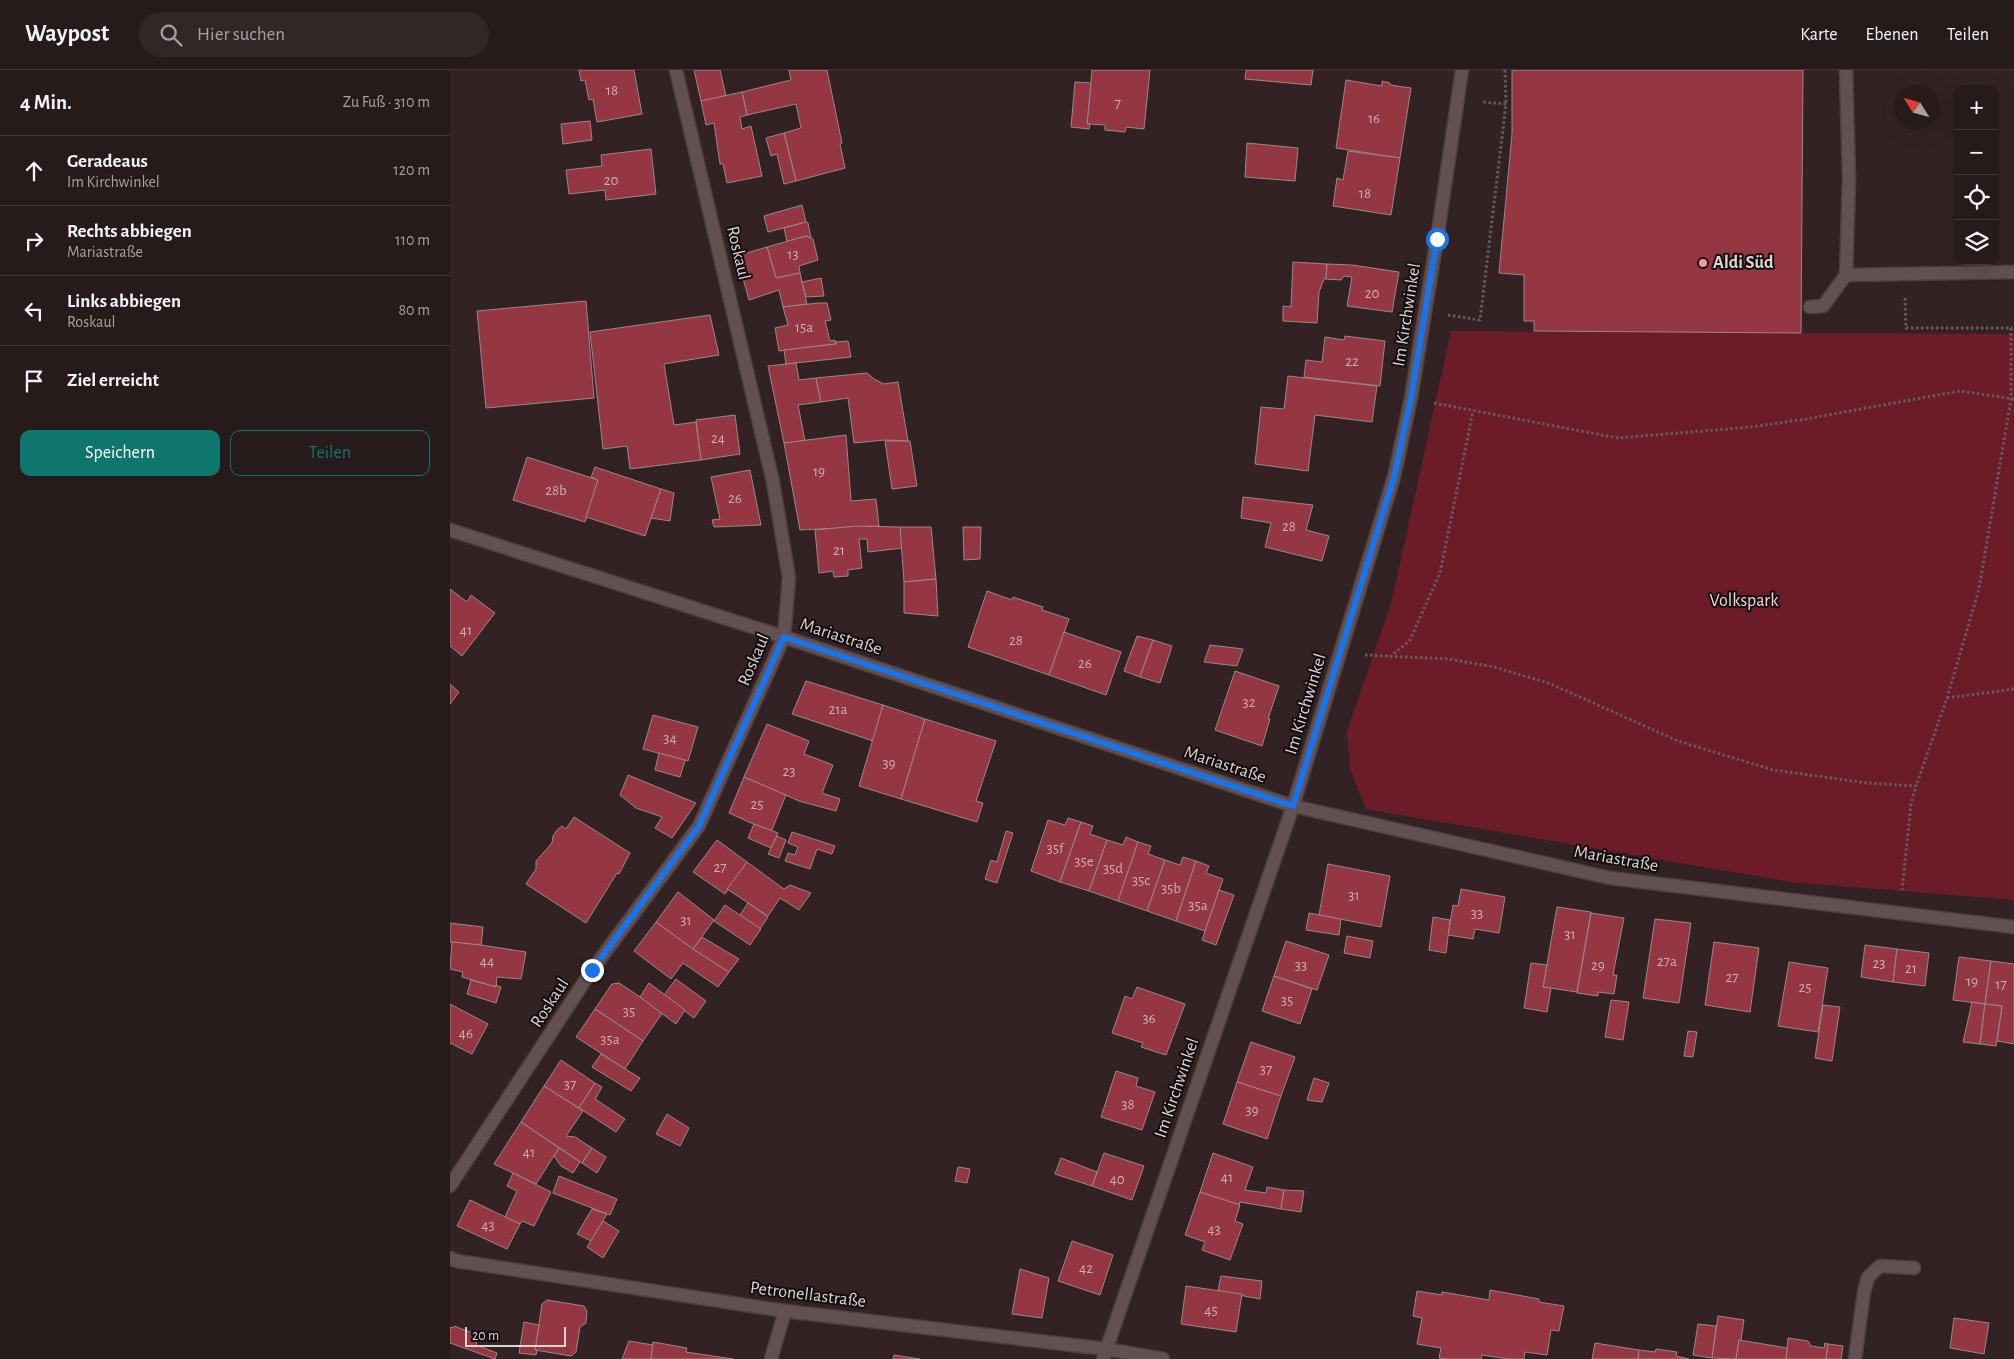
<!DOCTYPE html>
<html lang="de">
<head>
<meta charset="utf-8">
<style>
	:root { --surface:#261a1a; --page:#322727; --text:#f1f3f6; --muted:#a4a1a2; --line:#423839; --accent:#0f766e }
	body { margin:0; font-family:"Alegreya Sans",sans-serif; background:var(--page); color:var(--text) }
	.controls { position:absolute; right:15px; top:15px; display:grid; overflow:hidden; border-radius:10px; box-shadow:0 5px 20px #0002 }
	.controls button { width:45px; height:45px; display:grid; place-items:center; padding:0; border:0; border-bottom:1px solid var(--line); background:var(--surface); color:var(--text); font:25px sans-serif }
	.compass { position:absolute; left:1444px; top:15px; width:45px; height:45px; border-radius:50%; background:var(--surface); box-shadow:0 5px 20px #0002; rotate:307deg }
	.scale { position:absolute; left:15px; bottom:12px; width:101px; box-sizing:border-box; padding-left:5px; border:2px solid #dfd4d5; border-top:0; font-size:14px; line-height:18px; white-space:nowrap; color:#dfd4d5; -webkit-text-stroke:4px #150e0e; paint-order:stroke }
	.stop { position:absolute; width:15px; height:15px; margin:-11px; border:4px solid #1a73e8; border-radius:50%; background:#fff }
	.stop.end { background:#1a73e8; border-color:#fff; box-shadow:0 1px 5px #0008 }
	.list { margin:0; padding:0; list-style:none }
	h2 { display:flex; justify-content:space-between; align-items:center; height:65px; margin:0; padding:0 20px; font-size:21px }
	h2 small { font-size:16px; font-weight:400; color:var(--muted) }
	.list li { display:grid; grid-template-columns:32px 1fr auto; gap:15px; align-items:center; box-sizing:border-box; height:70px; padding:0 20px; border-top:1px solid var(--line) }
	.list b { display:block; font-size:19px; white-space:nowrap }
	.list p { margin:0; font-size:16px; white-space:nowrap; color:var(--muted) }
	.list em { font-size:16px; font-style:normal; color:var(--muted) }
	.actions { display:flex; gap:10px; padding:15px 20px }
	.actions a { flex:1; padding:11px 0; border:1px solid var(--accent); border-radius:10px; text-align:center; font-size:18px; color:var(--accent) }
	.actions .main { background:var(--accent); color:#fff }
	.icon { flex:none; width:28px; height:28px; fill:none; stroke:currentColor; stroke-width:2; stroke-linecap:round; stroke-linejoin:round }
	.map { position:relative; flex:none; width:1564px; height:1289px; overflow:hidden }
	header { display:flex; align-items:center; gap:30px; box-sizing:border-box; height:70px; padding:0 25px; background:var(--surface); border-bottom:1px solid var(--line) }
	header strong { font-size:24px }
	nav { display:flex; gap:28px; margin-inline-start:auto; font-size:18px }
	.search { width:350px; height:45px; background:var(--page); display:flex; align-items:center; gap:12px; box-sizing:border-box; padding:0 18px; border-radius:28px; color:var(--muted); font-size:19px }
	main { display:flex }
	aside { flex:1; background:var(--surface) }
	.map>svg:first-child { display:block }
	.green { fill:#6c1b28 }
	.building { fill:#943742; stroke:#9b8787 }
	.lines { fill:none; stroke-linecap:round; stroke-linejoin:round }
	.minor-casing { stroke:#4d3f40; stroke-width:15 }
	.path { stroke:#68595a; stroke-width:3; stroke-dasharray:2.5 2.5; stroke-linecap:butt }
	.minor { stroke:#635151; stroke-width:12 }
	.route { stroke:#1a73e8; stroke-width:6 }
	.poi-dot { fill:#f49aa0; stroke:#150e0e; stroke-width:2 }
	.labels { text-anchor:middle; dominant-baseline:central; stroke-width:4; stroke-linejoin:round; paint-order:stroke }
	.number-label { font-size:15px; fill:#ccadb0 }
	.street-label { font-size:18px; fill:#dfd4d5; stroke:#150e0e }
	.poi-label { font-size:18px; font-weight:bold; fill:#dfd4d5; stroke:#150e0e; text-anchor:start }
	.park-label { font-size:18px; fill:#f3d7d7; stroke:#150e0e }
</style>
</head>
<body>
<header>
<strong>Waypost</strong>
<div class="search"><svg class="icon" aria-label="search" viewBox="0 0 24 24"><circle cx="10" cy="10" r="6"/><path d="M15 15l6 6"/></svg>Hier suchen</div>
<nav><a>Karte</a><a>Ebenen</a><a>Teilen</a></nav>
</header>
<main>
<aside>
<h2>4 Min.<small>Zu Fuß · 310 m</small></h2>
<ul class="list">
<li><svg class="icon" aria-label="ahead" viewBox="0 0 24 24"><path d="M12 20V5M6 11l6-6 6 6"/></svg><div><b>Geradeaus</b><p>Im Kirchwinkel</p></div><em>120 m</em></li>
<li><svg class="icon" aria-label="right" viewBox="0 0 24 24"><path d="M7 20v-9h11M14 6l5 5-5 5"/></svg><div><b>Rechts abbiegen</b><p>Mariastraße</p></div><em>110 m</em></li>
<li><svg class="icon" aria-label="left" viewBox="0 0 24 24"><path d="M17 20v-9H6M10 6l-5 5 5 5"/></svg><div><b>Links abbiegen</b><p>Roskaul</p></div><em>80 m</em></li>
<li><svg class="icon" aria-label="arrive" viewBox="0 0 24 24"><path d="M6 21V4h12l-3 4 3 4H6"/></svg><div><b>Ziel erreicht</b></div></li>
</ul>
<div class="actions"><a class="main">Speichern</a><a>Teilen</a></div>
</aside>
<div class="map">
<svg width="1564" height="1289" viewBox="0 0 1564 1289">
	<rect width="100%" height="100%" fill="#322223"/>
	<path class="green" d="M1001 261 1564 264V830L1341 812 916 739 900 699 897 662 942 530Z"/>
	<g class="building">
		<path d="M129 0H184L192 44 147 52 143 29 139 30 135 10 131 11Z"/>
		<path d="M244 0H270L276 26 251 31Z"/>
		<path d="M339 0H377L392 73 390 74 395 98 346 111 334 63 351 58 346 34 297 45 292 22 341 10Z"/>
		<path d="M642 0H700L694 59 676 57 675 62 655 60V55L637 54Z"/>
		<path d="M796 0H863L861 15 795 9Z"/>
		<path d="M1062 0H1353L1351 263 1084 261V251H1074V205L1049 203 1062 64Z"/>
		<path d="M896 10 932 16V11L940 13V15L961 18 950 88 886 78Z"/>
		<path d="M625 12 641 13 637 54H640L639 59 621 57Z"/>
		<path d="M292 22 297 45 290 47 292 59 301 56 312 106 277 113 273 94H270L264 53 256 55 251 31Z"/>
		<path d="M140 51 142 70 113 74 111 54Z"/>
		<path d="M334 63 346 111 334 114 327 84 321 86 316 68Z"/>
		<path d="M797 73 848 78 845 111 795 107Z"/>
		<path d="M201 79 206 124 156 130 155 120 119 124 116 100 152 96 151 85Z"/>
		<path d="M898 81 950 88 941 145 883 136 887 108 893 110Z"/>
		<path d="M352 135 356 152 318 162 314 146Z"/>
		<path d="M356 152 358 153 361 168 356 166 337 172 334 158Z"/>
		<path d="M356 166 363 169 368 190 349 196 350 203 326 208 317 177Z"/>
		<path d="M317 177 326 208 350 203 357 234 333 237 329 220 299 230 287 186Z"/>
		<path d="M843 192 877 194 876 209H874L869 222 867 253 833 251V236L841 237Z"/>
		<path d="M877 194 902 195 949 202 942 242 897 236 902 207 894 206 891 210 876 209Z"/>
		<path d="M371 208 374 226 356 227 352 212Z"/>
		<path d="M136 231 144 328 36 338 27 241Z"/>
		<path d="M368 233H377L381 250 375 251 380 271 385 270 386 274 329 281 325 258 338 255 333 237Z"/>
		<path d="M260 245 269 285 214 294 224 355 246 352 251 390 180 399 177 376 153 379 140 262Z"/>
		<path d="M895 266 935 271 930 316 854 307 856 290 872 292 875 267 894 270Z"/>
		<path d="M398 271 401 287 336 294 334 280 386 274V272Z"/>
		<path d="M346 293 349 310 366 308 371 332 348 335 355 371 334 373 318 296Z"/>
		<path d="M417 303 424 309 434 314 448 312 458 371 435 370 404 373 398 328 371 332 366 308Z"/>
		<path d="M838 306 927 316 922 352 865 345 858 401 805 394 811 337 834 339Z"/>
		<path d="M285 345 290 384 251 390 246 350Z"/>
		<path d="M396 365 401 431 426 429 429 456 350 460 334 373Z"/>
		<path d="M435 371H460L467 416 442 419Z"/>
		<path d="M77 387 148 410 135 452 63 430Z"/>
		<path d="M145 397 211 419 195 466 136 447 148 410 141 407Z"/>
		<path d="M300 400 311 455 264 457 262 450 270 449 261 407Z"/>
		<path d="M211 419 224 423 220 451 201 448Z"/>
		<path d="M793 427 863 435 856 460 879 466 872 491 815 477 821 453 791 448Z"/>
		<path d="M407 456 450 457 453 478 418 482 417 469H409L412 498 398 500V506L384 507 383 501 369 503 365 460Z"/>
		<path d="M450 457H481L486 509 454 512Z"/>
		<path d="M513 457H531L530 489 514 490Z"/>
		<path d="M486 509 488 546 454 543V512Z"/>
		<path d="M0 519 17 532 21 525 45 543 12 586 0 576Z"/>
		<path d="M537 521 562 530 563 527 593 537 592 540 619 549 599 605 518 577Z"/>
		<path d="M614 562 671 582 656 625 599 605Z"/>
		<path d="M687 566 703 570 690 607 674 601Z"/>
		<path d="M703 570 722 576 710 613 690 607Z"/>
		<path d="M760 575 793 579 787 596 754 592Z"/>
		<path d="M785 601 829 616 818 649H820L812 676 765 660Z"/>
		<path d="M356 611 433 635 423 671 342 644Z"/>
		<path d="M0 614 9 622 0 634Z"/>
		<path d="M433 635 475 649 451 729 409 716Z"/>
		<path d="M203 645 248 657 238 691 193 679Z"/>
		<path d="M475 649 546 671 526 731 533 733 527 752 451 729Z"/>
		<path d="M317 654 359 671 354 684 383 695 372 723 390 729 386 741 349 731 294 707Z"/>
		<path d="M209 683 235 690 230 707 205 700Z"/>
		<path d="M178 705 246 733 222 768 205 758 212 747 186 738 170 725Z"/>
		<path d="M294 707 336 725 321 762 279 743Z"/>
		<path d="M124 747 180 783 169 804 167 803 136 853 76 814 86 799V791L102 773 103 766 107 760 112 756 116 759Z"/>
		<path d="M618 748 631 752 610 812 581 801 598 750 615 755Z"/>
		<path d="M631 752 643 756 640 764 657 770 639 821 610 812Z"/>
		<path d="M304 754 328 763 321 778 298 768Z"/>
		<path d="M556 761 563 763 547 813 535 809 541 790 547 792Z"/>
		<path d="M342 762 385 776 382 784 367 779 360 799 335 791 338 783 345 785 348 777 338 773Z"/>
		<path d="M327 766 336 770 329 788 318 784Z"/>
		<path d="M676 767 688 772 668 831 639 821 657 770 673 775Z"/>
		<path d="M267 770 297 792 275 824 243 802Z"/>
		<path d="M688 772 701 776 698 784 715 790 697 841 668 831Z"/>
		<path d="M733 787 746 791 726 851 697 841 715 790 730 795Z"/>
		<path d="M746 791 759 796 756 803 773 809 755 861 726 851Z"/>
		<path d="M297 792 334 819 340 815 361 823 349 840 330 828 318 846 277 819Z"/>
		<path d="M878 794 940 806 931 857 869 845Z"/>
		<path d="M1011 819 1055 827 1049 863 1025 859 1023 869 998 865 1003 835 1008 836Z"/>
		<path d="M769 820 784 825 766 875 752 870Z"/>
		<path d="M228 822 264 850 243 879 206 852Z"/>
		<path d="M298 833 318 847 310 859 290 845Z"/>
		<path d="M275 835 311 859 300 875 264 851Z"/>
		<path d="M1107 837 1141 842 1127 922 1093 917Z"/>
		<path d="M859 843 891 849 889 865 856 860Z"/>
		<path d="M1141 843 1174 848 1163 905H1167L1164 924 1148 922V926L1127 923Z"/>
		<path d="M983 847 1000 850 996 883 979 880Z"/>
		<path d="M1205 849 1241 853 1229 933 1193 928Z"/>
		<path d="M206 852 243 879 279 902 268 917 233 893 221 909 184 881Z"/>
		<path d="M0 853 33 857 31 876 0 872Z"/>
		<path d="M897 866 923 871 920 888 894 883Z"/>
		<path d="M252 867 289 889 279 902 243 879Z"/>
		<path d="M836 871 879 885 867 920 824 906Z"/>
		<path d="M2 872 31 875 76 882 71 909 47 907 46 917 12 907 13 902 0 899Z"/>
		<path d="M1264 872 1309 878 1300 942 1255 935Z"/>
		<path d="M1415 875 1447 879 1443 912 1411 907Z"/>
		<path d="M1447 879 1479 883 1475 916 1443 912Z"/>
		<path d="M1509 887 1541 891 1535 934 1503 930Z"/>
		<path d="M1541 891 1564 894V974L1547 971 1552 936 1535 934Z"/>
		<path d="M1339 892 1378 898 1368 962 1328 956Z"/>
		<path d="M1081 893 1097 895 1093 917 1101 918 1097 942 1074 938Z"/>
		<path d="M824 906 862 919 850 954 812 941Z"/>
		<path d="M226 909 256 931 244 948 214 925Z"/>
		<path d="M21 910 46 917V915L51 917 46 933 17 924Z"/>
		<path d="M169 913 213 942 193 971 145 939 162 914Z"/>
		<path d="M199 913 235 940 226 954 190 927Z"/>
		<path d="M687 917 735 934 716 985 691 977 693 973 662 963 675 926 682 929Z"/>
		<path d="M1161 930 1179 932 1173 970 1155 967Z"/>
		<path d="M1522 932 1535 934 1530 974 1513 972Z"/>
		<path d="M0 934 38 954 22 984 0 973Z"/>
		<path d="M1535 934 1552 936 1546 976 1530 974Z"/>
		<path d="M1373 935 1390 937 1382 991 1365 988Z"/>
		<path d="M145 939 193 971 175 999 126 967Z"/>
		<path d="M1238 961 1247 962 1243 987 1234 986Z"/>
		<path d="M801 972 845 987 831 1026 787 1012Z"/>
		<path d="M151 984 190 1008 181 1021 142 997Z"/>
		<path d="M111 990 145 1013 129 1038 94 1016Z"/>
		<path d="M666 1001 688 1008 686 1016 705 1022 692 1060 651 1047Z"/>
		<path d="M864 1008 879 1013 872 1032 857 1030Z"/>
		<path d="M787 1012 831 1026 817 1069 773 1054Z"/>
		<path d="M145 1013 152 1017 145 1029 175 1049 166 1062 129 1038Z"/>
		<path d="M94 1016 133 1041 116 1066 125 1067 142 1078 132 1093 71 1052Z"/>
		<path d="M217 1044 239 1058 230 1076 206 1064Z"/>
		<path d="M71 1052 109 1078 86 1114 44 1094Z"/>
		<path d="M109 1078 130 1092 123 1103 111 1096 104 1086Z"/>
		<path d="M142 1078 156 1087 147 1103 132 1093Z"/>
		<path d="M654 1083 694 1096 682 1130 642 1116Z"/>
		<path d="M763 1083 803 1097 795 1120 816 1123 817 1117 834 1120 831 1139 790 1132 789 1135 750 1122Z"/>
		<path d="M611 1088 647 1102 642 1116 605 1104Z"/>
		<path d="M508 1097 520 1099 517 1113 505 1111Z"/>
		<path d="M63 1103 101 1122 84 1156 72 1151 70 1154 55 1147 67 1121 57 1116Z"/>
		<path d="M109 1106 167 1129 160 1145 103 1123Z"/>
		<path d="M834 1120 854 1121 851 1142 831 1139Z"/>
		<path d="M750 1122 790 1135 785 1151 793 1154 780 1190 752 1180 755 1172 735 1165Z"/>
		<path d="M20 1130 70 1154 57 1179 7 1156Z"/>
		<path d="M142 1139 157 1144 141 1171 127 1164Z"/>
		<path d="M153 1151 169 1161 153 1188 137 1177Z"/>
		<path d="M622 1171 663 1185 650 1225 608 1211Z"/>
		<path d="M570 1199 599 1208 592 1248 562 1244Z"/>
		<path d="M771 1206 812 1211 810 1229 768 1221Z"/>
		<path d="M736 1216 792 1224 786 1262 731 1254Z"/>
		<path d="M1040 1220 1089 1229V1232L1114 1236 1109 1261 1101 1260 1097 1285 1075 1282 1074 1289H1058L1032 1285 1031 1289H997L989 1288 991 1278 967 1274 972 1248 963 1246 967 1221 992 1225V1222L1039 1230Z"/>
		<path d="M97 1230 134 1236 137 1241 136 1253 130 1257 126 1282 121 1286 85 1280 92 1234Z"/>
		<path d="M1268 1246 1294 1250 1291 1270H1289L1286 1289 1262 1288Z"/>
		<path d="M1504 1248 1539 1253 1534 1284 1500 1278Z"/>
		<path d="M74 1252 89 1255 85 1280H87L86 1285 69 1283Z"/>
		<path d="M1248 1254 1266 1256 1262 1288 1243 1285Z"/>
		<path d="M4 1256 28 1265 26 1275 47 1283 45 1289 0 1273V1257L3 1258Z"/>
		<path d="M1338 1268 1358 1271 1361 1276 1374 1278 1375 1273 1378 1274 1376 1289H1336Z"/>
		<path d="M1289 1270 1337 1278 1336 1289H1286Z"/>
		<path d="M179 1271 203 1275 201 1289H172Z"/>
		<path d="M203 1272 237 1278 236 1282 283 1289H201Z"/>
		<path d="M1145 1273 1189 1280 1188 1289H1142Z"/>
		<path d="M1378 1274 1393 1276 1391 1289H1376Z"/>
		<path d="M1206 1279 1227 1282 1226 1286 1239 1289H1188L1189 1280 1205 1282Z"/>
		<path d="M444 1285 470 1289H443Z"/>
	</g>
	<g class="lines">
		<defs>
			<g id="minor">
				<path d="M1396 0 1399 109 1396 205 1564 202"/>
				<path d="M1360 237 1373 236 1396 205"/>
				<path d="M0 460 334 567 843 736 1160 808 1564 857"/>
				<path d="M0 1116 142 900 249 756 334 567 339 508 323 412 226 0"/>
				<path d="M0 1188 7 1191 335 1241 656 1279 713 1289"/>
				<path d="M321 1289 335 1241"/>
				<path d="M653 1289 843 736 944 407 961 328 987 169 1012 0"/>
				<path d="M1405 1289 1414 1222 1418 1207 1430 1196 1464 1198"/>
			</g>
		</defs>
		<use href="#minor" class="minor-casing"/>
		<g class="path">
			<path d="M1055 0 1056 34"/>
			<path d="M1455 228 1456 258H1561V329L1529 519 1497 628 1466 716"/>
			<path d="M998 245 1030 250 1056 34 1032 32"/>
			<path d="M984 333 1168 368 1301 357 1356 349 1510 321 1564 329"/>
			<path d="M915 585 999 589 1044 597 1101 614 1228 671 1323 700 1417 713 1466 716 1461 734 1452 820"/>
			<path d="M940 587 960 570 990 503 1023 341"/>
			<path d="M1497 628 1564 619"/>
		</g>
		<use href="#minor" class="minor"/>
	</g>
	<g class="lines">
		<path class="route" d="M142 900 249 756 334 567 843 736 944 407 961 328 987 169"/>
	</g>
	<circle class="poi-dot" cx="1253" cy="193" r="5"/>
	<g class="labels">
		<g class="number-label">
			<text x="162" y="20">18</text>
			<text x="668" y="33">7</text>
			<text x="924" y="48">16</text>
			<text x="161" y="110">20</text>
			<text x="915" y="123">18</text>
			<text x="343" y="184">13</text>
			<text x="922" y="223">20</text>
			<text x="354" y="257">15a</text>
			<text x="902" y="291">22</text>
			<text x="268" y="368">24</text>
			<text x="369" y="401">19</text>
			<text x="106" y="420">28b</text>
			<text x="285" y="428">26</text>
			<text x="839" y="456">28</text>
			<text x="389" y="480">21</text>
			<text x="16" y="560">41</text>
			<text x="566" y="570">28</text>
			<text x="635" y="593">26</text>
			<text x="799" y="632">32</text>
			<text x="388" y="639">21a</text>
			<text x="220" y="668">34</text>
			<text x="439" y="693">39</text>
			<text x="339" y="701">23</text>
			<text x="307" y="734">25</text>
			<text x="605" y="778">35f</text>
			<text x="634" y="791">35e</text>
			<text x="270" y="797">27</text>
			<text x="663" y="798">35d</text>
			<text x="691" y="810">35c</text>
			<text x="721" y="818">35b</text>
			<text x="904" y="825">31</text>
			<text x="748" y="835">35a</text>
			<text x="1027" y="843">33</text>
			<text x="236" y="850">31</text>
			<text x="1120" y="864">31</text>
			<text x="37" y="891">44</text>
			<text x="1217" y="891">27a</text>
			<text x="1429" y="893">23</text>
			<text x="851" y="895">33</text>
			<text x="1148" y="895">29</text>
			<text x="1461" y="898">21</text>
			<text x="1282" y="907">27</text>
			<text x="1522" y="911">19</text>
			<text x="1551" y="914">17</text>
			<text x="1355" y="917">25</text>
			<text x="837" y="930">35</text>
			<text x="179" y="941">35</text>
			<text x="699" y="948">36</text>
			<text x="16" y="963">46</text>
			<text x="160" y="969">35a</text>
			<text x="816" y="999">37</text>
			<text x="120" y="1014">37</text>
			<text x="678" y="1034">38</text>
			<text x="802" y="1040">39</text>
			<text x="79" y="1082">41</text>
			<text x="777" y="1107">41</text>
			<text x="667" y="1109">40</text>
			<text x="38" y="1155">43</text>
			<text x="764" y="1159">43</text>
			<text x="636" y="1198">42</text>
			<text x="761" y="1240">45</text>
		</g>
		<g class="street-label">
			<text transform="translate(288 183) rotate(77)">Roskaul</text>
			<text transform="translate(957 245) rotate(-81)">Im Kirchwinkel</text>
			<text transform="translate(391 567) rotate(18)">Mariastraße</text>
			<text transform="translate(304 590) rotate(-67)">Roskaul</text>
			<text transform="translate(856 634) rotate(-73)">Im Kirchwinkel</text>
			<text transform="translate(775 695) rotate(18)">Mariastraße</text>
			<text transform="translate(1166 789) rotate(10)">Mariastraße</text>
			<text transform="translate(100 933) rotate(-57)">Roskaul</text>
			<text transform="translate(727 1018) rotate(-71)">Im Kirchwinkel</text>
			<text transform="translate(358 1225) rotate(7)">Petronellastraße</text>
		</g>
		<g class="poi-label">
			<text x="1263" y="193">Aldi Süd</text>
		</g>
		<g class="park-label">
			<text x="1294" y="531">Volkspark</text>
		</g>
	</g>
</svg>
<div class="controls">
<button>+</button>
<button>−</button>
<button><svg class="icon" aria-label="locate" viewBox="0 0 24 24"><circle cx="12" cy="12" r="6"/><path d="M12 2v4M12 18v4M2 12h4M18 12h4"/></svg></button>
<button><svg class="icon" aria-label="layers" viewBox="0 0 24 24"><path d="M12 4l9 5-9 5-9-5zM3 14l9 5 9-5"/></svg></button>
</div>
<svg class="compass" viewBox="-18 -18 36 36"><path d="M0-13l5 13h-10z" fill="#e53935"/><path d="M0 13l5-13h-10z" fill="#a4a1a2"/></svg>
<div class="scale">20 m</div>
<div class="stop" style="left:987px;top:169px"></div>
<div class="stop end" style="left:142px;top:900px"></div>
</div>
</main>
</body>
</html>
